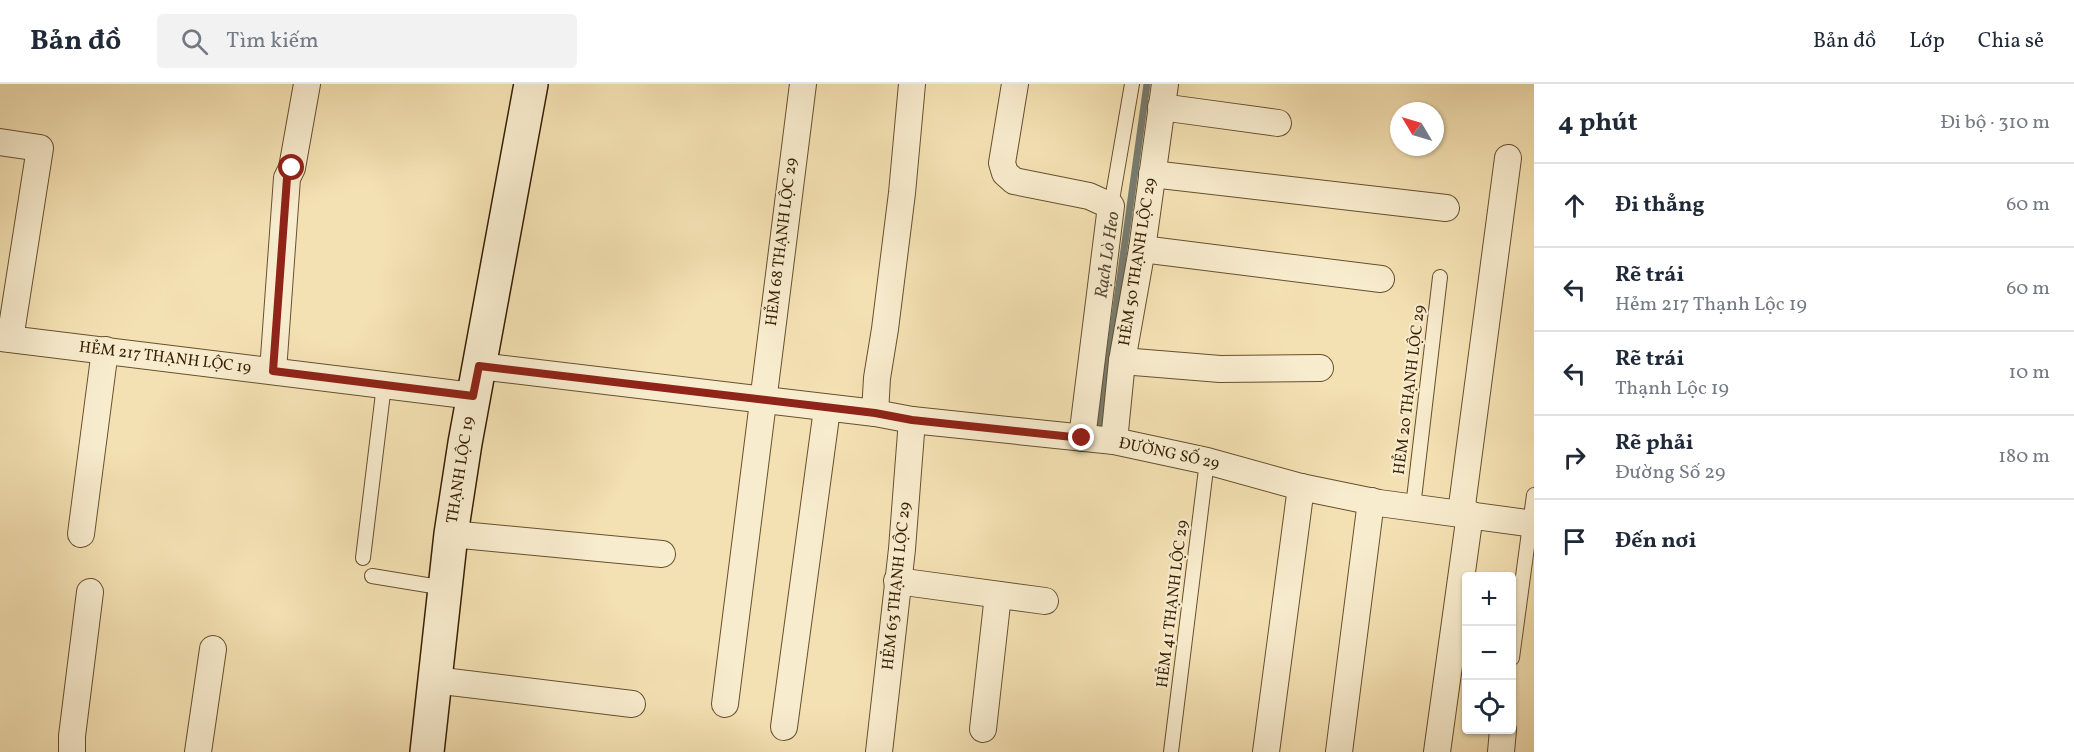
<!DOCTYPE html>
<html lang="vi">
<head>
<meta charset="utf-8">
<style>
	:root { --surface:#fff; --page:#f2f2f3; --text:#1f2937; --muted:#747a83; --line:#e0e1e3 }
	body { margin:0; font-family:Vollkorn,serif; background:var(--page); color:var(--text) }
	.controls { position:absolute; right:18px; bottom:18px; display:grid; overflow:hidden; border-radius:6px; box-shadow:0 2px 4px #0004 }
	.controls button { width:54px; height:54px; display:grid; place-items:center; padding:0; border:0; border-bottom:2px solid var(--line); background:var(--surface); color:var(--text); font:30px sans-serif }
	.compass { position:absolute; left:1390px; top:18px; width:54px; height:54px; border-radius:50%; background:var(--surface); box-shadow:0 2px 4px #0004; rotate:308deg }
	.stop { position:absolute; width:18px; height:18px; margin:-14px; border:4px solid #8f2418; border-radius:50%; background:#fff }
	.stop.end { background:#8f2418; border-color:#fff; box-shadow:0 2px 6px #0008 }
	.list { margin:0; padding:0; list-style:none }
	h2 { display:flex; justify-content:space-between; align-items:center; height:78px; margin:0; padding:0 24px; font-size:26px }
	h2 small { font-size:20px; font-weight:400; color:var(--muted) }
	.list li { display:grid; grid-template-columns:39px 1fr auto; gap:18px; align-items:center; box-sizing:border-box; height:84px; padding:0 24px; border-top:2px solid var(--line) }
	.list b { display:block; font-size:22px; white-space:nowrap }
	.list p { margin:0; font-size:20px; white-space:nowrap; color:var(--muted) }
	.list em { font-size:20px; font-style:normal; color:var(--muted) }
	.icon { flex:none; width:33px; height:33px; fill:none; stroke:currentColor; stroke-width:2; stroke-linecap:round; stroke-linejoin:round }
	.map { position:relative; flex:none; width:1534px; height:668px; overflow:hidden }
	header { display:flex; align-items:center; gap:36px; box-sizing:border-box; height:84px; padding:0 30px; background:var(--surface); border-bottom:2px solid var(--line) }
	header strong { font-size:28px }
	nav { display:flex; gap:33px; margin-inline-start:auto; font-size:21px }
	.search { width:420px; height:54px; background:var(--page); display:flex; align-items:center; gap:15px; box-sizing:border-box; padding:0 21px; border-radius:6px; color:var(--muted); font-size:22px }
	main { display:flex }
	aside { flex:1; background:var(--surface) }
	.map>svg:first-child { display:block }
	.lines { fill:none; stroke-linecap:round; stroke-linejoin:round }
	.stream { stroke:#777c70; stroke-width:7 }
	.lane-casing { stroke:#66502e; stroke-width:16 }
	.street-casing { stroke:#66502e; stroke-width:28 }
	.secondary-casing { stroke:#361f02; stroke-width:36 }
	.lane { stroke:#f8ecce; stroke-width:14 }
	.street { stroke:#f8ecce; stroke-width:26 }
	.secondary { stroke:#f8ecce; stroke-width:33 }
	.route { stroke:#8f2418; stroke-width:8 }
	.labels { text-anchor:middle; dominant-baseline:central; stroke-width:4.5; stroke-linejoin:round; paint-order:stroke }
	.street-label { font-size:16px; fill:#361f02; stroke:#f8ecce }
	.water-label { font-size:18px; font-style:italic; fill:#564e39; stroke:#f8ecce }
</style>
</head>
<body>
<header>
<strong>Bản đồ</strong>
<div class="search"><svg class="icon" aria-label="search" viewBox="0 0 24 24"><circle cx="10" cy="10" r="6"/><path d="M15 15l6 6"/></svg>Tìm kiếm</div>
<nav><a>Bản đồ</a><a>Lớp</a><a>Chia sẻ</a></nav>
</header>
<main>
<div class="map">
<svg width="1534" height="668" viewBox="0 0 1534 668">
	<rect width="100%" height="100%" fill="#f4e1b3"/>
	<filter id="stains"><feTurbulence type="fractalNoise" baseFrequency=".00333" numOctaves="4"/><feColorMatrix values="0 0 0 0 .2 0 0 0 0 .09 0 0 0 0 .02 0 0 0 .5 -.17"/></filter>
	<radialGradient id="worn" r=".72"><stop offset=".6" stop-color="#630" stop-opacity="0"/><stop offset="1" stop-color="#630" stop-opacity=".3"/></radialGradient>
	<g class="lines">
		<path class="stream" d="M1099 346 1147 0"/>
		<defs>
			<g id="lane">
				<path d="M1111 122 1132 0"/>
				<path d="M1413 423 1440 193"/>
				<path d="M363 474 384 301"/>
				<path d="M372 492 445 504"/>
				<path d="M1512 574 1534 411"/>
				<path d="M1171 668 1207 377"/>
			</g>
			<g id="street">
				<path d="M1015 0 1002 79 1005 89 1014 97 1089 112 1111 122 1082 354"/>
				<path d="M1161 23 1278 39"/>
				<path d="M0 58 40 64 10 255"/>
				<path d="M1152 90 1446 124"/>
				<path d="M1142 165 1381 195"/>
				<path d="M0 254 473 312"/>
				<path d="M1122 277 1220 285 1320 284"/>
				<path d="M479 282 875 329 912 336 1114 357 1207 377 1301 403 1379 419 1534 440"/>
				<path d="M273 287 287 94 292 84 307 0"/>
				<path d="M875 329 877 294 885 245 902 109 912 0"/>
				<path d="M1114 357 1122 277 1142 165 1165 0"/>
				<path d="M1461 429 1508 74"/>
				<path d="M81 450 105 266"/>
				<path d="M451 450 662 470"/>
				<path d="M897 497 1045 517"/>
				<path d="M434 596 632 620"/>
				<path d="M725 620 803 0"/>
				<path d="M784 643 827 325"/>
				<path d="M983 645 998 511"/>
				<path d="M72 668V652L90 508"/>
				<path d="M198 668 213 565"/>
				<path d="M879 668 902 465 912 336"/>
				<path d="M1266 668 1301 403"/>
				<path d="M1339 668 1371 417"/>
				<path d="M1437 668 1470 430"/>
				<path d="M1501 668 1503 646"/>
			</g>
			<path id="secondary" d="M427 668 451 450 465 359 531 0"/>
		</defs>
		<use href="#lane" class="lane-casing"/>
		<use href="#street" class="street-casing"/>
		<use href="#secondary" class="secondary-casing"/>
		<use href="#lane" class="lane"/>
		<use href="#street" class="street"/>
		<use href="#secondary" class="secondary"/>
	</g>
	<g class="lines">
		<path class="route" d="M292 84 287 94 273 287 473 312 479 282 875 329 912 336 1082 354"/>
	</g>
	<g class="labels">
		<g class="street-label">
			<text transform="translate(782 158) rotate(-83)">HẺM 68 THẠNH LỘC 29</text>
			<text transform="translate(1138 178) rotate(-81)">HẺM 50 THẠNH LỘC 29</text>
			<text transform="translate(165 274) rotate(7)">HẺM 217 THẠNH LỘC 19</text>
			<text transform="translate(1410 306) rotate(-83)">HẺM 20 THẠNH LỘC 29</text>
			<text transform="translate(1169 370) rotate(12)">ĐƯỜNG SỐ 29</text>
			<text transform="translate(461 386) rotate(-81)">THẠNH LỘC 19</text>
			<text transform="translate(897 502) rotate(-84)">HẺM 63 THẠNH LỘC 29</text>
			<text transform="translate(1173 520) rotate(-83)">HẺM 41 THẠNH LỘC 29</text>
		</g>
		<g class="water-label">
			<text transform="translate(1108 171) rotate(-82)">Rạch Lò Heo</text>
		</g>
	</g>
	<rect width="100%" height="100%" filter="url(#stains)"/>
	<rect width="100%" height="100%" fill="url(#worn)"/>
</svg>
<div class="controls">
<button>+</button>
<button>−</button>
<button><svg class="icon" aria-label="locate" viewBox="0 0 24 24"><circle cx="12" cy="12" r="6"/><path d="M12 2v4M12 18v4M2 12h4M18 12h4"/></svg></button>
</div>
<svg class="compass" viewBox="-18 -18 36 36"><path d="M0-13l5 13h-10z" fill="#e53935"/><path d="M0 13l5-13h-10z" fill="#747a83"/></svg>
<div class="stop" style="left:292px;top:84px"></div>
<div class="stop end" style="left:1082px;top:354px"></div>
</div>
<aside>
<h2>4 phút<small>Đi bộ · 310 m</small></h2>
<ul class="list">
<li><svg class="icon" aria-label="ahead" viewBox="0 0 24 24"><path d="M12 20V5M6 11l6-6 6 6"/></svg><div><b>Đi thẳng</b></div><em>60 m</em></li>
<li><svg class="icon" aria-label="left" viewBox="0 0 24 24"><path d="M17 20v-9H6M10 6l-5 5 5 5"/></svg><div><b>Rẽ trái</b><p>Hẻm 217 Thạnh Lộc 19</p></div><em>60 m</em></li>
<li><svg class="icon" aria-label="left" viewBox="0 0 24 24"><path d="M17 20v-9H6M10 6l-5 5 5 5"/></svg><div><b>Rẽ trái</b><p>Thạnh Lộc 19</p></div><em>10 m</em></li>
<li><svg class="icon" aria-label="right" viewBox="0 0 24 24"><path d="M7 20v-9h11M14 6l5 5-5 5"/></svg><div><b>Rẽ phải</b><p>Đường Số 29</p></div><em>180 m</em></li>
<li><svg class="icon" aria-label="arrive" viewBox="0 0 24 24"><path d="M6 21V4h12l-3 4 3 4H6"/></svg><div><b>Đến nơi</b></div></li>
</ul>
</aside>
</main>
</body>
</html>
